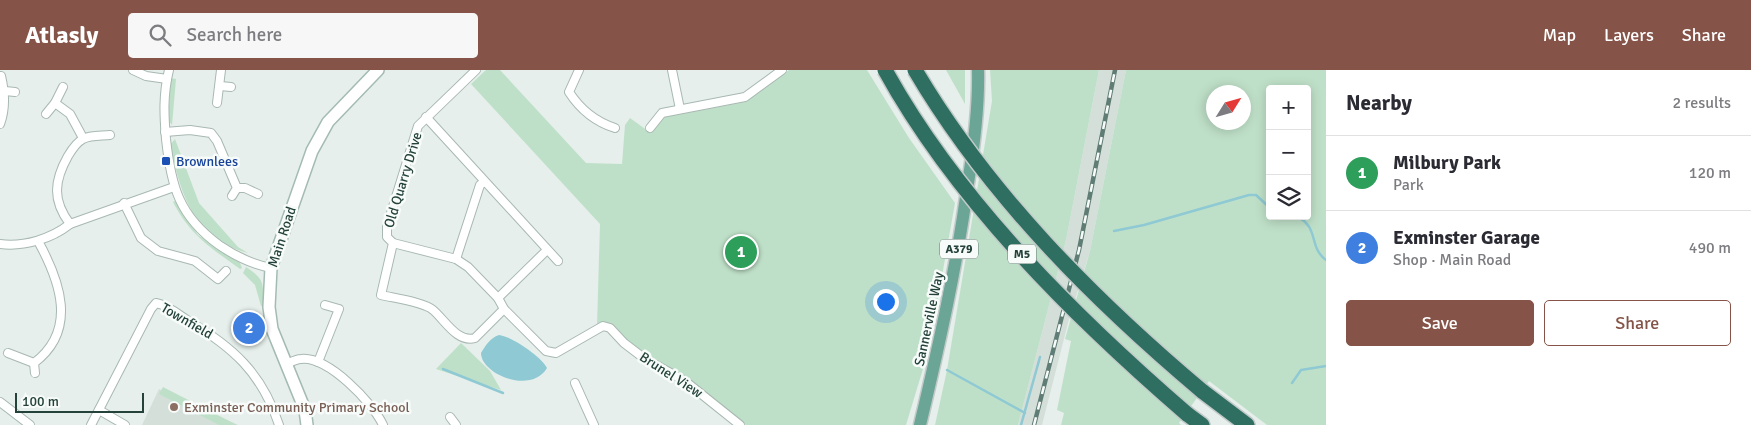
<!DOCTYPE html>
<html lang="en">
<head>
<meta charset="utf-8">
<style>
	:root { --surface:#fff; --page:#f7f7f7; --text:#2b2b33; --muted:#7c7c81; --line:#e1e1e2; --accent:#855347 }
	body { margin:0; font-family:Signika,sans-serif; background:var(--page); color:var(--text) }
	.controls { position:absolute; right:15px; top:15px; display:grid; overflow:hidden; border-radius:5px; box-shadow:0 2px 12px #0003 }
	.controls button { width:45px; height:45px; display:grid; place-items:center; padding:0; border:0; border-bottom:1px solid var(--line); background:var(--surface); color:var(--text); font:25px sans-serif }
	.compass { position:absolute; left:1206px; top:15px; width:45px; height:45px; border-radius:50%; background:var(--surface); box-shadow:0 2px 12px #0003; rotate:53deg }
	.scale { position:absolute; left:15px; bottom:12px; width:129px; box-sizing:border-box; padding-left:5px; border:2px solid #24423a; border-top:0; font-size:14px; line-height:18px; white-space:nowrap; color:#24423a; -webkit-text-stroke:4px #f7fbf9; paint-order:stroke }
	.you { position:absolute; left:885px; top:231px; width:18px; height:18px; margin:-12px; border:4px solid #fff; border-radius:50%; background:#1a73e8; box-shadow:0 0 0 8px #1a73e833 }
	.badge { display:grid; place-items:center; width:32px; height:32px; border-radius:50%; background:var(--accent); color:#fff; font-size:16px; font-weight:700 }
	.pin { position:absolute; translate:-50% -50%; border:2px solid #fff; box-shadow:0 1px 5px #0006 }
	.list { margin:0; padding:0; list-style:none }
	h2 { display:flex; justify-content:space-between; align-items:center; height:65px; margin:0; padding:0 20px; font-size:21px }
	h2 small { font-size:16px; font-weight:400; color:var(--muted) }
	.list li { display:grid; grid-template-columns:32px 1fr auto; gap:15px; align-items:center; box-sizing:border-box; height:75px; padding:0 20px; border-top:1px solid var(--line) }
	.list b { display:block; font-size:19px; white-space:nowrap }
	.list p { margin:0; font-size:16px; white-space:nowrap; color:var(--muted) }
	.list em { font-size:16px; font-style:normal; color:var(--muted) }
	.actions { display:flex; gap:10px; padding:15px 20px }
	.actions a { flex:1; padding:11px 0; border:1px solid var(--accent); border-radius:5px; text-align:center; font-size:18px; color:var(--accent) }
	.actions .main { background:var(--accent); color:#fff }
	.icon { flex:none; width:28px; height:28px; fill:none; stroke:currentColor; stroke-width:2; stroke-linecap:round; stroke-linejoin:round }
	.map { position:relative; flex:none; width:1326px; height:355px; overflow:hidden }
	header { display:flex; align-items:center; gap:30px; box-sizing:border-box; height:70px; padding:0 25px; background:var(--accent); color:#fff }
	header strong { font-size:24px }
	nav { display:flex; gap:28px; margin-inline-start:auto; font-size:18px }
	.search { width:350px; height:45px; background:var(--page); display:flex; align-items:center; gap:12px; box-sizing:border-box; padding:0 18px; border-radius:5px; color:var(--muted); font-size:19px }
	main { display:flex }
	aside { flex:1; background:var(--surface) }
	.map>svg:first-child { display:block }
	.built { fill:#d4dfda }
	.green { fill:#bfe0c8; fill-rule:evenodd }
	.water { fill:#8ec9d4 }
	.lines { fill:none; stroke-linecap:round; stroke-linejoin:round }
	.stream { stroke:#8ec9d4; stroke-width:2.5 }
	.street-casing { stroke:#a8b8b2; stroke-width:10 }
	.secondary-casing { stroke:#a4bbb3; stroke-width:14 }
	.primary-casing { stroke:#c2cac8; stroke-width:15 }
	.highway-casing { stroke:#c2cac8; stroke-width:18 }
	.street { stroke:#fff; stroke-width:8 }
	.secondary { stroke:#fff; stroke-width:11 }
	.primary { stroke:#6aa596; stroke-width:12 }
	.highway { stroke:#2f6f62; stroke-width:15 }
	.rail-casing { stroke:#5f7d75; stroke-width:4.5 }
	.rail { stroke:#f7fbf9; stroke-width:2.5; stroke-dasharray:8; stroke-linecap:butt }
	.highway-bridge-casing { stroke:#c2cac8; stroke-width:18; stroke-linecap:butt }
	.highway-bridge { stroke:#2f6f62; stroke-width:15 }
	.transit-dot { fill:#1a4fb4; stroke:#f7fbf9; stroke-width:2 }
	.education-dot { fill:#8d6e63; stroke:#f7fbf9; stroke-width:2 }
	.labels { text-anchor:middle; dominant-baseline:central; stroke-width:5; stroke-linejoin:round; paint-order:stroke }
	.shield { fill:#f7fbf9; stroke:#637a73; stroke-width:1 }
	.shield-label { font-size:12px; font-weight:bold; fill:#24423a }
	.transit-label { font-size:14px; fill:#164399; stroke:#f7fbf9; text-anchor:start }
	.street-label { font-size:14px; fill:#24423a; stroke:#f7fbf9 }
	.education-label { font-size:14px; fill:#785e54; stroke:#f7fbf9; text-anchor:start }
</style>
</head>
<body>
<header>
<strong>Atlasly</strong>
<div class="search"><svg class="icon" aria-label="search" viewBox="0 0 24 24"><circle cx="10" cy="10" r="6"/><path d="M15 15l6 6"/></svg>Search here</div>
<nav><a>Map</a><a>Layers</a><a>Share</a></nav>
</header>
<main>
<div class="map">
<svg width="1326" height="355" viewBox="0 0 1326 355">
	<rect width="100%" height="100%" fill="#e6efeb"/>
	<g class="built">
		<path d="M1099 0H1126L1090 181 1068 253 1042 355H1018L1066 170Z"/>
		<path d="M159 319 238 355H142Z"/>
	</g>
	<g class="green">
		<path d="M486 0H500L586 93 622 94 625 55 630 48 648 61 661 48 745 32 789 0H867L909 68 955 133 929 279 906 355H746L722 336 600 254 597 255 600 154 471 14Z"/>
		<path d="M946 0H965V34Z"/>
		<path d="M990 0H1099L1066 170 1018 355H935L947 300 992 31Z"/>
		<path d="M1126 0H1326V355H1267L1209 311 1179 353 1181 355H1061L1064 343 1057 340 1071 271 1065 269 1090 181ZM1270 19H1307V146H1270ZM1214 22H1244V52H1214Z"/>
		<path d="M171 8 176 9 172 55 168 50Z"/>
		<path d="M175 69 199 133 238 177 248 183C193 169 181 124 170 75Z"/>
		<path d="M175 131 198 165 240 193 242 198 240 199C211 178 190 165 173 132Z"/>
		<path d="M246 197C266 210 263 214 263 236H261L255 215 243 203Z"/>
		<path d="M461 273 490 301 501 320 436 299Z"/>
		<path d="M163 317 237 355H219L159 324Z"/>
	</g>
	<path class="water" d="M499 265C511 266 542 287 547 298 531 325 481 304 481 283 486 275 490 268 499 265Z"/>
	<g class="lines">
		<g class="stream">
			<path d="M1296 146C1320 157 1308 177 1326 190"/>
			<path d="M1114 161 1144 155 1249 125H1256L1270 138"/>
			<path d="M443 299 503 323"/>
			<path d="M947 300 1025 343"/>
			<path d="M1292 313 1301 300 1326 296"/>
			<path d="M1021 355 1040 287"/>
		</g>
		<defs>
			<g id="street">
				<path d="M133 0 146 6 167 9"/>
				<path d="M169 0C163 24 164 45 166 69 171 116 179 146 219 175 235 186 251 194 271 198"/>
				<path d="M476 0 418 56 387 156V167L393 173 381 225C393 228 424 232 433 240 445 250 457 273 475 268L504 239"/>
				<path d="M579 0 569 22C580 39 596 52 615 58"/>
				<path d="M672 0 680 39"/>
				<path d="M220 16 231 17"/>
				<path d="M5 21 15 22"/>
				<path d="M55 33 63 17"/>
				<path d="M217 33 221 0"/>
				<path d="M46 44 55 33 70 44 83 68"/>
				<path d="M426 47 558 191"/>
				<path d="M0 54C6 38 5 23 1 6"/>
				<path d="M650 58 662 43 745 27 782 0"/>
				<path d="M165 62 190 60 211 63 217 71 237 118 232 126"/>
				<path d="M237 118H245L258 124"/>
				<path d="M124 133 141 168 158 181 195 191 218 209 226 201"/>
				<path d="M70 154C52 130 54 111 68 86 71 81 77 72 83 69 90 65 102 66 110 65"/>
				<path d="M393 173 456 189 468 197 498 228 504 239 546 281 556 283 603 256 610 258 624 273 645 289 685 311 740 355"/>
				<path d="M0 174C24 177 51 169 70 154L174 117"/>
				<path d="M456 189 480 115 484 112"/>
				<path d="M498 228 547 180"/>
				<path d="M8 283 34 293"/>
				<path d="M318 292 339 239 325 235"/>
				<path d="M287 294C291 292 296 289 301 289 328 286 373 333 383 355"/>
				<path d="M35 303 34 293C78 260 60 211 38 171"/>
				<path d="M575 313 594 355"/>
				<path d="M0 332 30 355"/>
				<path d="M99 340 125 355"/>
				<path d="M450 347 456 355"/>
				<path d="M91 355 151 239 156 233C167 235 178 244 187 250 233 277 262 303 279 355"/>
			</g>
			<path id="secondary" d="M307 355 305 340 272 259 269 237 271 198 312 81 328 52 378 0"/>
			<path id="primary" d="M920 355C939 275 957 195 968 113 974 76 979 38 978 0"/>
			<g id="highway">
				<path d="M1202 321 1247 355"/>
				<path d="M1187 344 1202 355"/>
			</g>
		</defs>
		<use href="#street" class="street-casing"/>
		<use href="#secondary" class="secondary-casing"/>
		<use href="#primary" class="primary-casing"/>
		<use href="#highway" class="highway-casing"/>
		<use href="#street" class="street"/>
		<use href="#secondary" class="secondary"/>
		<use href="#primary" class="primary"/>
		<use href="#highway" class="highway"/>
		<defs>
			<path id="rail" d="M1034 355 1079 180 1115 0"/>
		</defs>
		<use href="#rail" class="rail-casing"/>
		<use href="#rail" class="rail"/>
		<defs>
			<g id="highway-bridge">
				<path d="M885 0C957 131 1075 247 1187 344"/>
				<path d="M915 0C988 124 1093 229 1202 321"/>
			</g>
		</defs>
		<use href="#highway-bridge" class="highway-bridge-casing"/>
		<use href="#highway-bridge" class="highway-bridge"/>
	</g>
	<rect class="transit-dot" x="161" y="86" width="10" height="10" rx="2.5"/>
	<circle class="education-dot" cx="174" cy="337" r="5"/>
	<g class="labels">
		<g class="shield">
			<rect x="940" y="169.5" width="38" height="19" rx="4"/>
			<rect x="1008" y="174.5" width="28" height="19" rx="4"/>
		</g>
		<g class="shield-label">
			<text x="959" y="179">A379</text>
			<text x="1022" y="184">M5</text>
		</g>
		<g class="transit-label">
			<text x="176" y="91">Brownlees</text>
		</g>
		<g class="street-label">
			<text transform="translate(403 110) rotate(-73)">Old Quarry Drive</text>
			<text transform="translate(282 167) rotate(-72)">Main Road</text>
			<text transform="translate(929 249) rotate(-78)">Sannerville Way</text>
			<text transform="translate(187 251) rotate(30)">Townfield</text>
			<text transform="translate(671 305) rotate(33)">Brunel View</text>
		</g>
		<g class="education-label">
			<text x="184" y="337">Exminster Community Primary School</text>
		</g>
	</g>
</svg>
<div class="controls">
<button>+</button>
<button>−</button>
<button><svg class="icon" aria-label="layers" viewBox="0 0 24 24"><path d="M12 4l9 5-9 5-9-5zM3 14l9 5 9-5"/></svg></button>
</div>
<svg class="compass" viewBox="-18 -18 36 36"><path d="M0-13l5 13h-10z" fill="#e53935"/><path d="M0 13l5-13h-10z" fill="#7c7c81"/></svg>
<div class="scale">100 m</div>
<div class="you"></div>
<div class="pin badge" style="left:741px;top:182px;background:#2e9e5b">1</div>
<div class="pin badge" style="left:249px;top:258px;background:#3f7fe0">2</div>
</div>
<aside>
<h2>Nearby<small>2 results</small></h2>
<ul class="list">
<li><span class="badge" style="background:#2e9e5b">1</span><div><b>Milbury Park</b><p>Park</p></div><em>120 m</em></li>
<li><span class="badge" style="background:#3f7fe0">2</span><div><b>Exminster Garage</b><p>Shop · Main Road</p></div><em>490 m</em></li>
</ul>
<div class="actions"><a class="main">Save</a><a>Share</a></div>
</aside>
</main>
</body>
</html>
